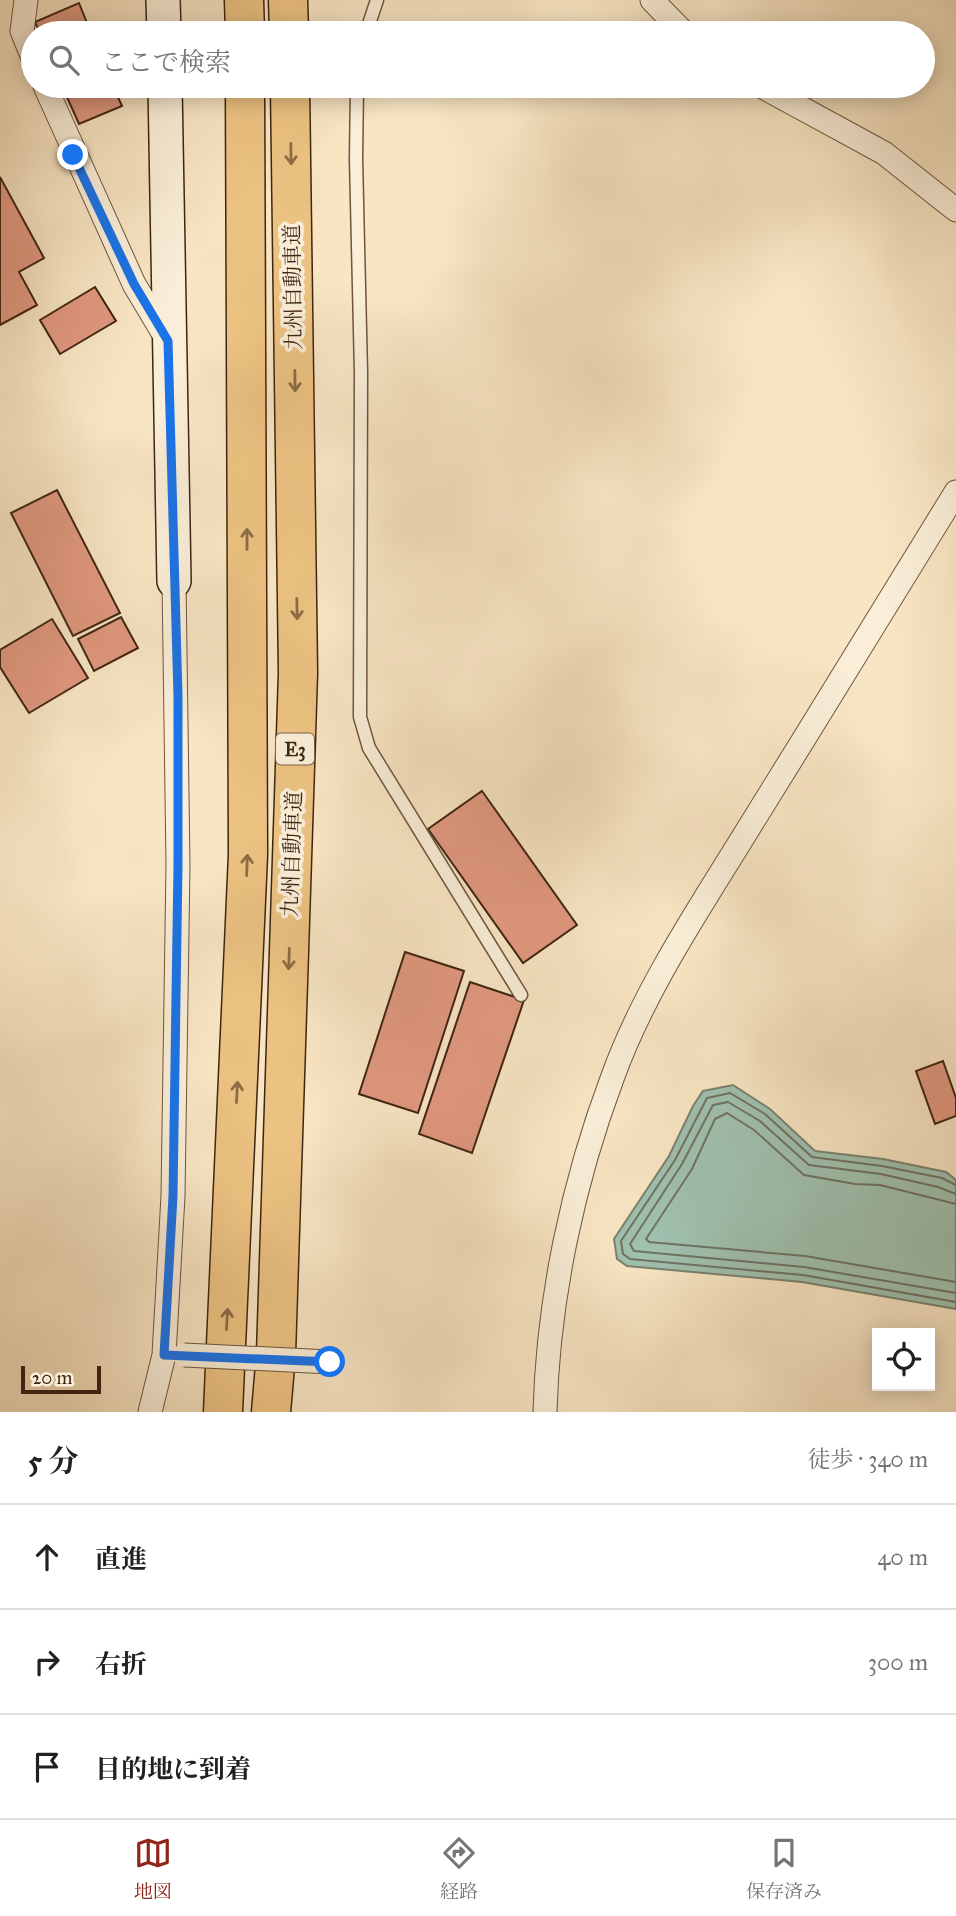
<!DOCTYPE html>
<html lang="ja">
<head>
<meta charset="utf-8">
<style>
	:root { --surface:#fff; --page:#f6f6f6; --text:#202124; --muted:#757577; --line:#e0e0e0; --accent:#8f2418 }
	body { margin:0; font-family:"IM FELL Great Primer","Noto Serif JP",serif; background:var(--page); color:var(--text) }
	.controls { position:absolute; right:21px; bottom:21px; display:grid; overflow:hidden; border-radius:0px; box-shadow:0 4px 18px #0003 }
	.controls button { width:63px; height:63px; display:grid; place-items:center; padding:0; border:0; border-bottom:2px solid var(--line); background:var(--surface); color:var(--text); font:35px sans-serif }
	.scale { position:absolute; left:21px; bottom:18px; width:80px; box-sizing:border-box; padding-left:7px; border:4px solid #3f2512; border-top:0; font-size:19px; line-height:24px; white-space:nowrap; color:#3f2512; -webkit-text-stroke:5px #faeed8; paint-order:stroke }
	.stop { position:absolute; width:21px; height:21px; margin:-16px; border:5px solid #1a73e8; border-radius:50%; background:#fff }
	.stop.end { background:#1a73e8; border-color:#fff; box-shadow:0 2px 7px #0008 }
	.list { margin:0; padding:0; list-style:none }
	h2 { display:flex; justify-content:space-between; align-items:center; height:91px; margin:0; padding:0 28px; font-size:30px }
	h2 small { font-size:23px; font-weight:400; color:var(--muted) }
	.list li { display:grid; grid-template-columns:46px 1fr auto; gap:21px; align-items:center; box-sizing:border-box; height:105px; padding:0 28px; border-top:2px solid var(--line) }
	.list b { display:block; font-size:26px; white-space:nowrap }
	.list em { font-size:23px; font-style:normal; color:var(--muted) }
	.icon { flex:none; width:38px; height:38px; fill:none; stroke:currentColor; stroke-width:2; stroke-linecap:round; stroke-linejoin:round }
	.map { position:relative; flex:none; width:956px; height:1412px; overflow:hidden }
	.search { position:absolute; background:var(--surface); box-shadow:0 4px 18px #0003; left:21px; right:21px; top:21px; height:77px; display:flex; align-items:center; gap:18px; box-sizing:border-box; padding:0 24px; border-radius:38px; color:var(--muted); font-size:26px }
	.sheet { height:406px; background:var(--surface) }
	nav { display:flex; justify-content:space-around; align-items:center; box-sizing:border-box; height:98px; border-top:2px solid var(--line); background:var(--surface); font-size:19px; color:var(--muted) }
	nav a { display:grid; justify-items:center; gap:4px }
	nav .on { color:var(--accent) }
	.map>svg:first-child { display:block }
	.water { fill:#9fc0ae; stroke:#798270; stroke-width:2 }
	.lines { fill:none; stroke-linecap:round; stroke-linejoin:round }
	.shore { stroke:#6f7260; stroke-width:2 }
	.building { fill:#e19880; stroke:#3f2512; stroke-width:2 }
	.lane-casing { stroke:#6d553e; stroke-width:15 }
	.street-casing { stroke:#6d553e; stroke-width:25 }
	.secondary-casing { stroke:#3f2512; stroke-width:36 }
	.highway-casing { stroke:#3f2512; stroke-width:41 }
	.lane { stroke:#faeed8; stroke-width:12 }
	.street { stroke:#faeed8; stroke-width:23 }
	.secondary { stroke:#faeed8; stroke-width:33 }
	.highway { stroke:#ecc282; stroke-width:38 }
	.street-bridge-casing { stroke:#6d553e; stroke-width:25; stroke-linecap:butt }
	.street-bridge { stroke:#faeed8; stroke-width:23 }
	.oneway { stroke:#8d6c44 }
	.route { stroke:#1a73e8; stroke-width:9 }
	.labels { text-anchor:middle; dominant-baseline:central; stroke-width:7; stroke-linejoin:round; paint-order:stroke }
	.shield { fill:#faeed8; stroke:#77614d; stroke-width:2 }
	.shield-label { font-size:19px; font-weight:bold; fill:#3f2512 }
	.street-label { font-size:21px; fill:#3f2512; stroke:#faeed8 }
</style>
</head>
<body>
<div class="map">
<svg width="956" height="1412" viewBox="0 0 956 1412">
	<rect width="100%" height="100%" fill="#f8e5c3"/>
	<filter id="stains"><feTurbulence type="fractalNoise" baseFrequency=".00286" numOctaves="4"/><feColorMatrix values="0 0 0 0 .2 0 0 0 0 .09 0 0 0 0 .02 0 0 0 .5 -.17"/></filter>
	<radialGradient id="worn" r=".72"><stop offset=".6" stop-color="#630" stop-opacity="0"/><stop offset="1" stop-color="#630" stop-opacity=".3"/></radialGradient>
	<path class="water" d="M733 1085 770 1109 815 1151 883 1159 946 1172 956 1180V1309L802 1282 627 1266 617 1259 614 1239 669 1156 693 1106 703 1091Z"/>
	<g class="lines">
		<g class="shore">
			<path d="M956 1185 942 1178 882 1166 812 1157 765 1114 730 1093 707 1098 675 1160 621 1241 623 1254 630 1259 803 1275 956 1302"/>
			<path d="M956 1194 938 1187 881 1174 809 1165 760 1121 728 1102 713 1105 682 1164 630 1244 634 1251 804 1267 956 1293"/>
			<path d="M956 1204 880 1185 855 1184 804 1175 754 1130 727 1113 715 1119 692 1169 646 1239 649 1242 805 1256 956 1282"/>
		</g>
	</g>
	<g class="building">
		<path d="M79 3 91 33H40L35 22Z"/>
		<path d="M62 86H113L122 106 79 124Z"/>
		<path d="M0 177 44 258 19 272 37 305 0 325Z"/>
		<path d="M95 287 116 321 60 354 40 320Z"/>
		<path d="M57 490 120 613 73 636 11 513Z"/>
		<path d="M121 617 138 648 94 671 78 639Z"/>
		<path d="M52 619 88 678 29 713 0 667V650Z"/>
		<path d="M482 791 577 925 523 963 428 829Z"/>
		<path d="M405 952 464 971 418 1113 359 1094Z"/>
		<path d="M470 982 524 1000 472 1153 419 1134Z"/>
		<path d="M943 1061 956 1098V1116L935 1124 916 1071Z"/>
	</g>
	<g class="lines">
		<defs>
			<g id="lane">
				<path d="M366 33 377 0"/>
				<path d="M357 86 356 159 361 373 360 717 369 748 521 995"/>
			</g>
			<g id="street">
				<path d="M26 0 22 31 33 58"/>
				<path d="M652 0 684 33"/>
				<path d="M45 86 134 284 168 341"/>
				<path d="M761 86 884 153 956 210"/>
				<path d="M150 1412 164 1355 173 1196 178 865 174 581"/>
				<path d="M545 1412C548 1299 573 1182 613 1076 645 988 701 906 750 826 819 715 887 604 956 492"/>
			</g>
			<g id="secondary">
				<path d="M163 0 164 33"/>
				<path d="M165 86 174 581"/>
			</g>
			<g id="highway">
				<path d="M244 0 245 33"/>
				<path d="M288 0 289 33"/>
				<path d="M223 1412 248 855 245 86"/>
				<path d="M271 1412 276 1354 298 673 290 86"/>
			</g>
		</defs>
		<use href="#lane" class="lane-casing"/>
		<use href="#street" class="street-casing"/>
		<use href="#secondary" class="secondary-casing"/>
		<use href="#highway" class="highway-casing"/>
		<use href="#lane" class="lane"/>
		<use href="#street" class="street"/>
		<use href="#secondary" class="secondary"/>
		<use href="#highway" class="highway"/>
		<defs>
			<path id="street-bridge" d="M184 1355 330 1362"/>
		</defs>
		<use href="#street-bridge" class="street-bridge-casing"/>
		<use href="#street-bridge" class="street-bridge"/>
	</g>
	<defs><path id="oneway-shaft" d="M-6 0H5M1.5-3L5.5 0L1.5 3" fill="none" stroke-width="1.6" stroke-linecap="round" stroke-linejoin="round" transform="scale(1.75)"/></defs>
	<g class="oneway">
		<use href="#oneway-shaft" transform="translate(291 154) rotate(89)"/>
		<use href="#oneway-shaft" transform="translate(295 381) rotate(89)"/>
		<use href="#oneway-shaft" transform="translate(247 539) rotate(-90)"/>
		<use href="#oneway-shaft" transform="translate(297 609) rotate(89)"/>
		<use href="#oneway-shaft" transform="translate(247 865) rotate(-88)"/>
		<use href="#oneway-shaft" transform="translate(289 959) rotate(92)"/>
		<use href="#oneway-shaft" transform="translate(237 1092) rotate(-87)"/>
		<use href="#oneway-shaft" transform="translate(227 1319) rotate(-87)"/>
	</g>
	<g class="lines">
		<path class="route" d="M73 155 134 284 168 341 178 696V865L173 1196 164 1355 330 1362"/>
	</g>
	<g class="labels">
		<rect class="shield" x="276" y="733.5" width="38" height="31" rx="5"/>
		<g class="shield-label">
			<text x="295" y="749">E3</text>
		</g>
		<g class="street-label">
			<text transform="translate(293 287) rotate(-91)">九州自動車道</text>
			<text transform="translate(292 854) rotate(-88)">九州自動車道</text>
		</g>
	</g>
	<rect width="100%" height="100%" filter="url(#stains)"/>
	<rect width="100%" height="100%" fill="url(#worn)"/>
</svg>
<div class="controls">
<button><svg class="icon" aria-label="locate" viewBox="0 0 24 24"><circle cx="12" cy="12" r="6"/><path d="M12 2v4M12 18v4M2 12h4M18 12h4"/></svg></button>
</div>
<div class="scale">20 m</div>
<div class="stop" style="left:330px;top:1362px"></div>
<div class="stop end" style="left:73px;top:155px"></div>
<div class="search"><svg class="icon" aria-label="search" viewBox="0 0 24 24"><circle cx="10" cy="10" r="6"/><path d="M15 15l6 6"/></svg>ここで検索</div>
</div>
<section class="sheet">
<h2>5 分<small>徒歩 · 340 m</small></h2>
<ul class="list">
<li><svg class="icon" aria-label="ahead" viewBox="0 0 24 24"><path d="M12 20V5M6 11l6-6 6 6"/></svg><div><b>直進</b></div><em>40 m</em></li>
<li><svg class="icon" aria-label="right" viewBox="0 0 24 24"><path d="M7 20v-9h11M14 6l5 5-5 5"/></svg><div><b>右折</b></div><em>300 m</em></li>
<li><svg class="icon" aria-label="arrive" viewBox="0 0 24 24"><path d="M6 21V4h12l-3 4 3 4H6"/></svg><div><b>目的地に到着</b></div></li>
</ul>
</section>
<nav>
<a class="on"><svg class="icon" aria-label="map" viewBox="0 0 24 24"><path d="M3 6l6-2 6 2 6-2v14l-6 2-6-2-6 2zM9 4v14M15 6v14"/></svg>地図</a>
<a><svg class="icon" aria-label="directions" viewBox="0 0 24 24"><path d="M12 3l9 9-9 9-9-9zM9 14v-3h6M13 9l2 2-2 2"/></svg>経路</a>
<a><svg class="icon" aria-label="saved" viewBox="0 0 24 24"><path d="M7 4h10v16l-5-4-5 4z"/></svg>保存済み</a>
</nav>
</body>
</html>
